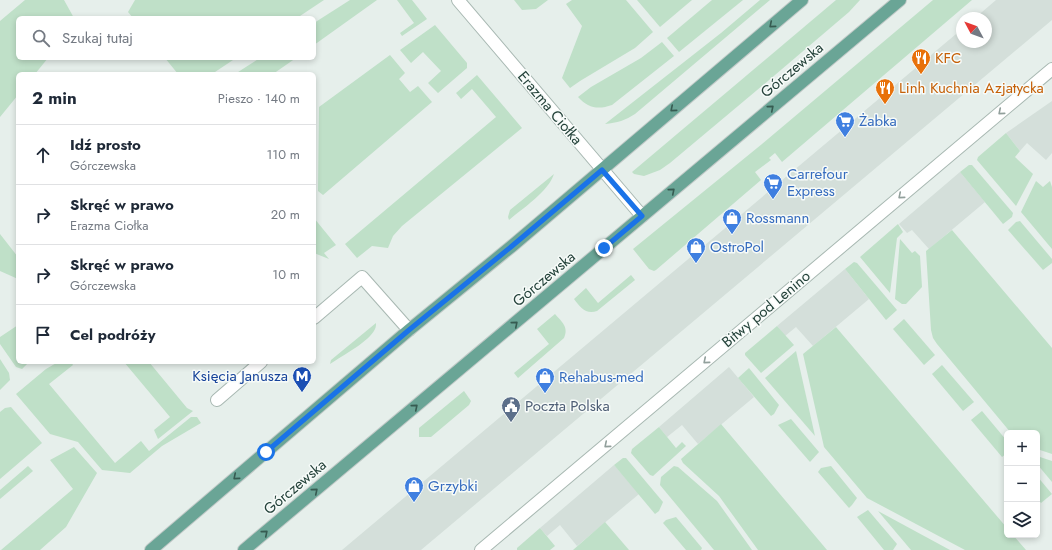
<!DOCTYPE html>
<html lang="pl">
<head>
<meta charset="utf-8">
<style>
	:root { --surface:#fff; --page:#f6f6f7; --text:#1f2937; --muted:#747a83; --line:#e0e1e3 }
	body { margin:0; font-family:Jost,sans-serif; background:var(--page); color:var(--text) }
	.controls { position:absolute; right:12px; bottom:12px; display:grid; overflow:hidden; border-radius:6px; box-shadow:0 2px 6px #0003 }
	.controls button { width:36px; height:36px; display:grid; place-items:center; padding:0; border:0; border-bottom:1px solid var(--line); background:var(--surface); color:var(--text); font:20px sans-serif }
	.compass { position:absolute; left:956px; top:12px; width:36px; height:36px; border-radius:50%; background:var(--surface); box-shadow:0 2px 6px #0003; rotate:311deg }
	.stop { position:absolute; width:12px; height:12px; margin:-9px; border:3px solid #1a73e8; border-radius:50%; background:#fff }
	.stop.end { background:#1a73e8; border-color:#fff; box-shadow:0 1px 4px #0008 }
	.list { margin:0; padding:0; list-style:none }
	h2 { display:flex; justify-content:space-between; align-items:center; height:52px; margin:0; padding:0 16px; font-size:17px }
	h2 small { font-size:13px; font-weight:400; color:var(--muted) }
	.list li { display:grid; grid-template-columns:26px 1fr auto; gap:12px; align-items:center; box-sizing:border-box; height:60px; padding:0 16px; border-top:1px solid var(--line) }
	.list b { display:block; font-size:15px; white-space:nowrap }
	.list p { margin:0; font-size:13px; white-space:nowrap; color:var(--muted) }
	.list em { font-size:13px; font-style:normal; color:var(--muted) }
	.icon { flex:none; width:22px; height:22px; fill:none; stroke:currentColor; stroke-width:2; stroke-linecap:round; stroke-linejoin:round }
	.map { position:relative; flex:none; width:1052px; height:550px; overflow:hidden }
	.search { position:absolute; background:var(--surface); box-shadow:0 2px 6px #0003; left:16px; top:16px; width:300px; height:44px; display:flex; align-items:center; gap:10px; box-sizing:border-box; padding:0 14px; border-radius:6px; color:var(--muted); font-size:15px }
	.panel { position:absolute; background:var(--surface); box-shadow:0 2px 6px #0003; left:16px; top:72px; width:300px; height:292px; border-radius:6px }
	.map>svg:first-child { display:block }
	.built { fill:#d4dfda }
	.green { fill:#bfe0c8 }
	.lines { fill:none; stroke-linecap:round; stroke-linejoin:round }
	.minor-casing { stroke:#a8b8b2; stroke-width:14 }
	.major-casing { stroke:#c2cac8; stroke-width:14 }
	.minor { stroke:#fff; stroke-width:12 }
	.major { stroke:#6aa596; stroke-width:12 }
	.oneway { stroke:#365b51 }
	.oneway2 { stroke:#92a09c }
	.route { stroke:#1a73e8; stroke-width:5 }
	.labels { text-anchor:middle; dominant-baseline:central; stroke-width:3; stroke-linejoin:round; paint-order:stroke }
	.food-label { font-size:15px; fill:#c56008; stroke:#f7fbf9; text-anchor:start }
	.street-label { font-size:15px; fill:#24423a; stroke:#f7fbf9 }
	.shop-label { font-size:15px; fill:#366cbe; stroke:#f7fbf9; text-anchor:start }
	.transit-label { font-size:15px; fill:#164399; stroke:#f7fbf9; text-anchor:end }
	.service-label { font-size:15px; fill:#4e5e75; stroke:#f7fbf9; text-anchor:start }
</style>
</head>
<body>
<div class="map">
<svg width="1052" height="550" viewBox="0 0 1052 550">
	<rect width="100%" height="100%" fill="#e6efeb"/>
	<g class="built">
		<path d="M996 0H1052V20L421 550H342L962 29V42H986V18H975Z"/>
		<path d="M1052 101V153L1046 160 1027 143 1020 151 1006 133Z"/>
		<path d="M960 172 985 202 929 249 912 230 907 233 899 224Z"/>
		<path d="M845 269 869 299 813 346 796 327 785 336 777 326Z"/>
		<path d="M729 367 754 397 698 444 682 425 667 437 659 427Z"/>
		<path d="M614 465 639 494 577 546 560 525 547 536 540 528Z"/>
	</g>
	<g class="green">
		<path d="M25 0H64L74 18H18V58H48L35 74H18V95L0 117V21Z"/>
		<path d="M135 0H324L297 18H133L128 12Z"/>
		<path d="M350 0H377L314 45V23Z"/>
		<path d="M397 0H412L427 19 402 36 400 33 414 23Z"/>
		<path d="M514 0H548L536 9 522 10Z"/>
		<path d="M572 0H626L653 32 635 48 580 81 570 88 562 78 582 26 566 4Z"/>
		<path d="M637 0H692L660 27Z"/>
		<path d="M712 0H743L679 52 667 38Z"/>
		<path d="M760 0H770L635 114C626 120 617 123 605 124L721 33Z"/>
		<path d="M836 0H860L849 12 775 75 670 163 660 170 644 176 634 174 632 172Z"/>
		<path d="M933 0H972L782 162 775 153 769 158 771 160 755 172 761 180 656 270 654 271 649 269 633 249 762 144Z"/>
		<path d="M435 25 467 63V68L438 93 428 83 441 71 423 52 411 63 400 50Z"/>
		<path d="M662 42 674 56 612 105C598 110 588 108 578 97L591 87 641 58Z"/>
		<path d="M390 55 405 73 399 79 410 92 418 86 432 102 323 195 318 191 319 107Z"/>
		<path d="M165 58H236L212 74H178Z"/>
		<path d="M260 58H296L273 74H235Z"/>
		<path d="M477 75 522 128 402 226 393 236 388 248 372 246 357 258 345 244 496 117 472 89 461 99 456 93Z"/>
		<path d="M1006 133 1020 151 1015 157 1033 174 1016 206 977 160 978 157Z"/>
		<path d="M969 165H972L1013 213 1012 217 1003 224 960 172Z"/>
		<path d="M554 174C548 192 523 208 509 220L508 217 510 210Z"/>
		<path d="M1036 181 1043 187 1050 181 1052 187V249L1021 212Z"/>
		<path d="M314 218 336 245 324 253 329 259 314 253Z"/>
		<path d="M1020 221 1052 259V263L1043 270 1008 230 1016 222Z"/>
		<path d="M898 224 903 232 897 238 890 293 860 257Z"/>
		<path d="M952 230 1052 348V454L1037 449V433H1011L937 344 933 338 931 330 926 251Z"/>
		<path d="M0 234 18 257V279L0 271Z"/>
		<path d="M900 239 912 253 915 251 920 256 922 287 906 304H902L895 299Z"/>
		<path d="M854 262 857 263 897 310 886 320 845 269Z"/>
		<path d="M631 275 635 280 597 311C586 315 580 307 574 299L586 288 598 303Z"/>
		<path d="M555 314C562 322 569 327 564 338L518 378 514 373 549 344 537 329Z"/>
		<path d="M904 319 935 355 924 365 893 329Z"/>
		<path d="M376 323C376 325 376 327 375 329 370 341 342 356 330 364L331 360Z"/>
		<path d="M18 325V362H29L22 369 16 367 0 344V337Z"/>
		<path d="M777 326 794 345 761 373 745 355V353Z"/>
		<path d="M836 327 1007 528V535H1013L1026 550H965L867 498 824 447 803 354Z"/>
		<path d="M796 351 815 436 765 378Z"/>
		<path d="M0 359 9 373 10 380 0 390Z"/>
		<path d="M58 362H71L73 365 49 384 115 463 141 441 149 451 191 417H197L201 423 162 446 130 473 102 470 78 442 50 434 16 394 46 369Z"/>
		<path d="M124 362H149L187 408 193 411 158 439 154 430 170 417Z"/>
		<path d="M942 365 974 402 963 411 932 374Z"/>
		<path d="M749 368 779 405 774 414 771 416 738 378Z"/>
		<path d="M464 391 471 401 469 405 431 437H419V428Z"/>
		<path d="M11 407 42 443 0 479V412L5 408Z"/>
		<path d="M982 411 1007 441V453L1002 457 971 420Z"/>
		<path d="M791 419 819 452 810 462 778 425Z"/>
		<path d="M721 424 827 550H758L719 496 683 463 681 459Z"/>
		<path d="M659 427 676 448 682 442 686 446 653 476 650 475 631 453 632 449Z"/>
		<path d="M74 447 97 473 66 527 40 550H1L73 489 50 460Z"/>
		<path d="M1037 456 1052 461V482L1037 464Z"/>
		<path d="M623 458H626L663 502 659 511 655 514 614 465Z"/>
		<path d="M28 466 33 471 0 499V490Z"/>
		<path d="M674 466 678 467 717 501 752 550H714L660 485 661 477Z"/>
		<path d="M831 466 857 498 852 505 849 508 818 472 821 468Z"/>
		<path d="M1037 476 1052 494 1041 503 1037 498Z"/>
		<path d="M868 510 897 544 893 550H884L857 517Z"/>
		<path d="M878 511 950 550H911Z"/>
		<path d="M676 517 702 548 701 550H686L663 523 666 520Z"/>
		<path d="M605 522 629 550H573Z"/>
		<path d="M540 528 555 546 550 550H517V548Z"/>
	</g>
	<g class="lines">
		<defs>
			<g id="minor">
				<path d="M458 0 642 216"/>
				<path d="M314 318 362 277 409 330"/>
				<path d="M217 400 261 362"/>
				<path d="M481 550 1052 69"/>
			</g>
			<g id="major">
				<path d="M151 550 409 330 512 246 802 0"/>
				<path d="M244 550 900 0"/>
			</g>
		</defs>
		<use href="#minor" class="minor-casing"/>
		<use href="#major" class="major-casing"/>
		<use href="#minor" class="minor"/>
		<use href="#major" class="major"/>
	</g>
	<defs><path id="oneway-chevron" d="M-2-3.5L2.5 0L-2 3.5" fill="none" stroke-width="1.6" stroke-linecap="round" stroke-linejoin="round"/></defs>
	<g class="oneway">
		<use href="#oneway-chevron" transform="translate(772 25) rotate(140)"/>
		<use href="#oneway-chevron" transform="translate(771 108) rotate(-40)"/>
		<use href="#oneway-chevron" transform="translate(673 109) rotate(140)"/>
		<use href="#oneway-chevron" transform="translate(672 191) rotate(-40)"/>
		<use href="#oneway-chevron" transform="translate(515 324) rotate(-40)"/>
		<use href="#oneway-chevron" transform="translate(415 407) rotate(-40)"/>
		<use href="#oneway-chevron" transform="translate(236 477) rotate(140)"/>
		<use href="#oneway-chevron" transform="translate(315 491) rotate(-40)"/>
		<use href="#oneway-chevron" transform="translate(265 533) rotate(-40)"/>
	</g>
	<g class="oneway2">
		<use href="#oneway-chevron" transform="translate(1001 112) rotate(140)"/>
		<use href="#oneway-chevron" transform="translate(901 196) rotate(140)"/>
		<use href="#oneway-chevron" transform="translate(706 361) rotate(140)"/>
		<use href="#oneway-chevron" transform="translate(607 445) rotate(140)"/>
	</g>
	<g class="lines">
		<path class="route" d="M266 452 409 330 512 246 602 170 642 216 604 248"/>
	</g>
	<defs>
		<symbol id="restaurant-pin" viewBox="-11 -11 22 30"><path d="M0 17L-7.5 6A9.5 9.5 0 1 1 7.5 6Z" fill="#e8710a" stroke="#f7fbf9"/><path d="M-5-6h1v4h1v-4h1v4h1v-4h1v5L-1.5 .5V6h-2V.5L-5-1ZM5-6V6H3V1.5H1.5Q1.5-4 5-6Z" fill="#fff"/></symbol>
		<symbol id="supermarket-pin" viewBox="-11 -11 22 30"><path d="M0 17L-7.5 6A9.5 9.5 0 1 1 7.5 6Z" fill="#3f7fe0" stroke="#f7fbf9"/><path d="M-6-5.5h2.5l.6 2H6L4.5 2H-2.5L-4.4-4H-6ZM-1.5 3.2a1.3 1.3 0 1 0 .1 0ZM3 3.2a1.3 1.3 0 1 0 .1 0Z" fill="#fff"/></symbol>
		<symbol id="shop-pin" viewBox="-11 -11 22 30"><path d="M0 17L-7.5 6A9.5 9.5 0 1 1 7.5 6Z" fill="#3f7fe0" stroke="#f7fbf9"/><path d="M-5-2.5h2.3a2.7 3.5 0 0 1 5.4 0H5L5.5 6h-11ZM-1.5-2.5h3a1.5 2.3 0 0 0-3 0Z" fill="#fff"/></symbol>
		<symbol id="metro-pin" viewBox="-11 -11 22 30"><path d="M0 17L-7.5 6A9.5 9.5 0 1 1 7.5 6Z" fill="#1a4fb4" stroke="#f7fbf9"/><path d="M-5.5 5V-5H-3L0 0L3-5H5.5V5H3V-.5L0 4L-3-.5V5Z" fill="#fff"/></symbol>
		<symbol id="civic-pin" viewBox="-11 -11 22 30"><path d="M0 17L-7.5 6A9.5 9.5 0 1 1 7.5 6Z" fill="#5c6f8a" stroke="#f7fbf9"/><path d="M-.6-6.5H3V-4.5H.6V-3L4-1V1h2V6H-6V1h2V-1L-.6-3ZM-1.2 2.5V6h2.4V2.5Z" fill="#fff"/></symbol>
	</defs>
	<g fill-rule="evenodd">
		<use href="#restaurant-pin" x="910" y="47" width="22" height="30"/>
		<use href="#restaurant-pin" x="874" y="77" width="22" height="30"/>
		<use href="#supermarket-pin" x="834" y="110" width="22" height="30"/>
		<use href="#supermarket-pin" x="762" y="172" width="22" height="30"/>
		<use href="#shop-pin" x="721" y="207" width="22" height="30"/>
		<use href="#shop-pin" x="685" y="236" width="22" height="30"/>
		<use href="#metro-pin" x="291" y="365" width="22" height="30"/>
		<use href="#shop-pin" x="534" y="366" width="22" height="30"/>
		<use href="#civic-pin" x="500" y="395" width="22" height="30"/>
		<use href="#shop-pin" x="403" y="475" width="22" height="30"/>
	</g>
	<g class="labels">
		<g class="food-label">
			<text x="935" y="58">KFC</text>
			<text x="899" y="88">Linh Kuchnia Azjatycka</text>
		</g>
		<g class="street-label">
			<text transform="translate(792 70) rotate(-40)">Górczewska</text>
			<text transform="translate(550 108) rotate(50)">Erazma Ciołka</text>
			<text transform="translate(544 279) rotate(-40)">Górczewska</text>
			<text transform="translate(766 309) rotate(-40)">Bitwy pod Lenino</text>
			<text transform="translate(295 487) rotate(-40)">Górczewska</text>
		</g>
		<g class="shop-label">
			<text x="859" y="121">Żabka</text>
			<text x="787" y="174">Carrefour<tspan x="787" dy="17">Express</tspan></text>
			<text x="746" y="218">Rossmann</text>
			<text x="710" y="247">OstroPol</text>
			<text x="559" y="377">Rehabus-med</text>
			<text x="428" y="486">Grzybki</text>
		</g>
		<g class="transit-label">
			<text x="288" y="376">Księcia Janusza</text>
		</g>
		<g class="service-label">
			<text x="525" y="406">Poczta Polska</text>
		</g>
	</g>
</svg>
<div class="controls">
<button>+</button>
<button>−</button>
<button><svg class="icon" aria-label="layers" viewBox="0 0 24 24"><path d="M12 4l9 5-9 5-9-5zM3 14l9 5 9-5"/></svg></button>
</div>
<svg class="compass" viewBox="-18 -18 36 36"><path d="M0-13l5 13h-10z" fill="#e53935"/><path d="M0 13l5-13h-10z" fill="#747a83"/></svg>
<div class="stop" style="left:266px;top:452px"></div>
<div class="stop end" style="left:604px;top:248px"></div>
<div class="search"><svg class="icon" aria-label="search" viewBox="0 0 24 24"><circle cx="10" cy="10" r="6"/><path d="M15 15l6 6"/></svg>Szukaj tutaj</div>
<section class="panel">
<h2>2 min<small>Pieszo · 140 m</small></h2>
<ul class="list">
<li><svg class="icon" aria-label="ahead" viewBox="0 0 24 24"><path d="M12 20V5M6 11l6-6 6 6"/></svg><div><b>Idź prosto</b><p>Górczewska</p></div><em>110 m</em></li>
<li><svg class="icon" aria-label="right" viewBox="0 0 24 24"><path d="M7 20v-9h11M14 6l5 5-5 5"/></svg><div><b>Skręć w prawo</b><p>Erazma Ciołka</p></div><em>20 m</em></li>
<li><svg class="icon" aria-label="right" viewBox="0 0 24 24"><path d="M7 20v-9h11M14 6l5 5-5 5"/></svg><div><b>Skręć w prawo</b><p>Górczewska</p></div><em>10 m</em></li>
<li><svg class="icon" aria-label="arrive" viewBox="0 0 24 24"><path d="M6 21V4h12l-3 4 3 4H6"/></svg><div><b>Cel podróży</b></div></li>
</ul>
</section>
</div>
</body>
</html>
